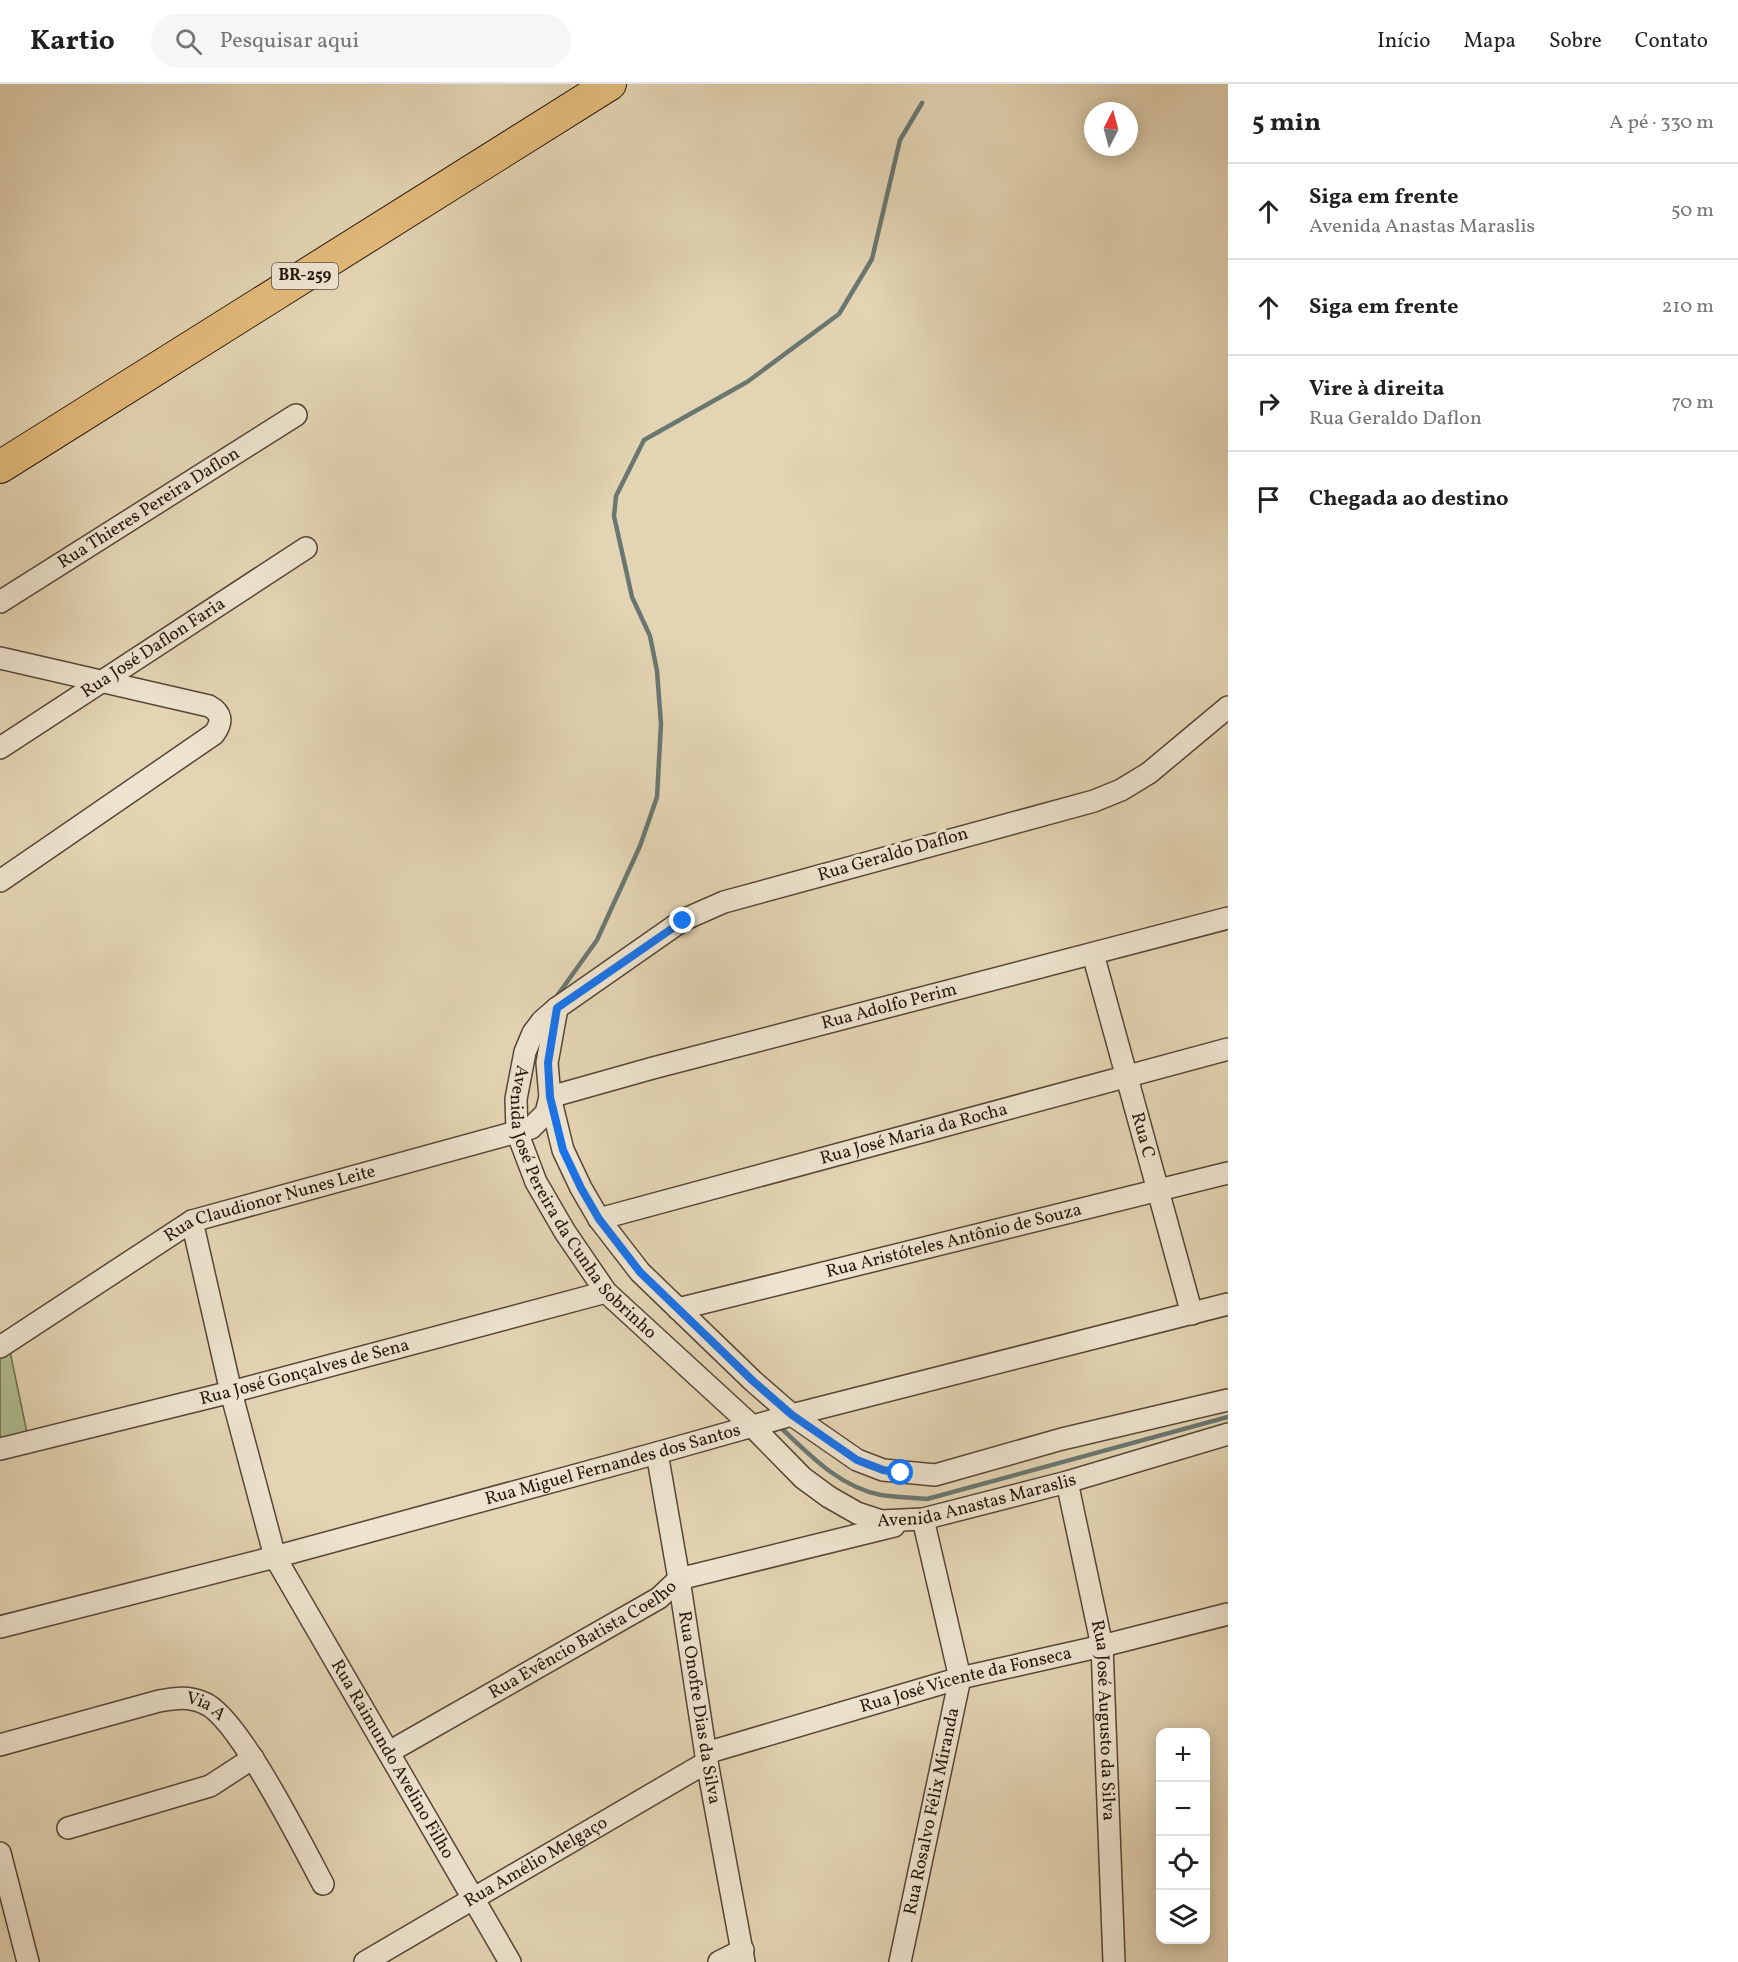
<!DOCTYPE html>
<html lang="pt">
<head>
<meta charset="utf-8">
<style>
	:root { --surface:#fff; --page:#f6f6f6; --text:#202124; --muted:#757577; --line:#e0e0e0 }
	body { margin:0; font-family:Vollkorn,serif; background:var(--page); color:var(--text) }
	.controls { position:absolute; right:18px; bottom:18px; display:grid; overflow:hidden; border-radius:12px; box-shadow:0 3px 15px #0003 }
	.controls button { width:54px; height:54px; display:grid; place-items:center; padding:0; border:0; border-bottom:2px solid var(--line); background:var(--surface); color:var(--text); font:30px sans-serif }
	.compass { position:absolute; left:1084px; top:18px; width:54px; height:54px; border-radius:50%; background:var(--surface); box-shadow:0 3px 15px #0003; rotate:6deg }
	.stop { position:absolute; width:18px; height:18px; margin:-14px; border:4px solid #1a73e8; border-radius:50%; background:#fff }
	.stop.end { background:#1a73e8; border-color:#fff; box-shadow:0 2px 6px #0008 }
	.list { margin:0; padding:0; list-style:none }
	h2 { display:flex; justify-content:space-between; align-items:center; height:78px; margin:0; padding:0 24px; font-size:26px }
	h2 small { font-size:20px; font-weight:400; color:var(--muted) }
	.list li { display:grid; grid-template-columns:39px 1fr auto; gap:18px; align-items:center; box-sizing:border-box; height:96px; padding:0 24px; border-top:2px solid var(--line) }
	.list b { display:block; font-size:22px; white-space:nowrap }
	.list p { margin:0; font-size:20px; white-space:nowrap; color:var(--muted) }
	.list em { font-size:20px; font-style:normal; color:var(--muted) }
	.icon { flex:none; width:33px; height:33px; fill:none; stroke:currentColor; stroke-width:2; stroke-linecap:round; stroke-linejoin:round }
	.map { position:relative; flex:none; width:1228px; height:1878px; overflow:hidden }
	header { display:flex; align-items:center; gap:36px; box-sizing:border-box; height:84px; padding:0 30px; background:var(--surface); border-bottom:2px solid var(--line) }
	header strong { font-size:28px }
	nav { display:flex; gap:33px; margin-inline-start:auto; font-size:21px }
	.search { width:420px; height:54px; background:var(--page); display:flex; align-items:center; gap:15px; box-sizing:border-box; padding:0 21px; border-radius:33px; color:var(--muted); font-size:22px }
	main { display:flex }
	aside { flex:1; background:var(--surface) }
	.map>svg:first-child { display:block }
	.green { fill:#b0bd8f; stroke:#6c6a4e; stroke-width:1.5 }
	.lines { fill:none; stroke-linecap:round; stroke-linejoin:round }
	.stream { stroke:#6a7771; stroke-width:4.5 }
	.minor-casing { stroke:#564636; stroke-width:24 }
	.highway-casing { stroke:#27170c; stroke-width:34 }
	.minor { stroke:#ede3ce; stroke-width:21 }
	.highway { stroke:#e2ba7a; stroke-width:32 }
	.route { stroke:#1a73e8; stroke-width:8 }
	.labels { text-anchor:middle; dominant-baseline:central; stroke-width:6; stroke-linejoin:round; paint-order:stroke }
	.shield { fill:#ede3ce; stroke:#625446; stroke-width:1.5 }
	.shield-label { font-size:16px; font-weight:bold; fill:#27170c }
	.street-label { font-size:18px; fill:#27170c; stroke:#ede3ce }
</style>
</head>
<body>
<header>
<strong>Kartio</strong>
<div class="search"><svg class="icon" aria-label="search" viewBox="0 0 24 24"><circle cx="10" cy="10" r="6"/><path d="M15 15l6 6"/></svg>Pesquisar aqui</div>
<nav><a>Início</a><a>Mapa</a><a>Sobre</a><a>Contato</a></nav>
</header>
<main>
<div class="map">
<svg width="1228" height="1878" viewBox="0 0 1228 1878">
	<rect width="100%" height="100%" fill="#e3d4b3"/>
	<filter id="stains"><feTurbulence type="fractalNoise" baseFrequency=".00333" numOctaves="4"/><feColorMatrix values="0 0 0 0 .2 0 0 0 0 .09 0 0 0 0 .02 0 0 0 .5 -.17"/></filter>
	<radialGradient id="worn" r=".72"><stop offset=".6" stop-color="#630" stop-opacity="0"/><stop offset="1" stop-color="#630" stop-opacity=".3"/></radialGradient>
	<path class="green" d="M8 1258 29 1358 0 1365V1263Z"/>
	<g class="lines">
		<g class="stream">
			<path d="M557 912 597 856 640 762 657 713 661 640 657 587 650 552 632 513 614 432 616 412 644 356 747 298 839 230 872 175 900 56 922 19"/>
			<path d="M779 1342C809 1370 839 1403 881 1411 896 1413 912 1414 927 1415L1228 1333"/>
		</g>
		<defs>
			<g id="minor">
				<path id="s1" d="M0 518 296 331"/>
				<path d="M0 574 209 622C222 629 223 638 214 650L0 797"/>
				<path id="s2" d="M1228 623 1149 689 1121 706 1094 717 724 818 683 836 557 924 542 937 533 949 525 968 516 1015 517 1048 536 1098 565 1148 606 1208 752 1342 803 1394 829 1413 857 1429 881 1437 923 1435 1067 1398 1228 1350"/>
				<path id="s3" d="M0 664 306 464"/>
				<path id="s4" d="M1093 870 1192 1230"/>
				<path d="M557 924 547 979 550 1013 563 1066 581 1104 599 1135 640 1188 753 1297 792 1331 857 1376 883 1386 935 1391 1062 1355 1228 1316"/>
				<path id="s5" d="M550 1013 653 984 1228 834"/>
				<path id="s6" d="M599 1135 1228 965"/>
				<path id="s7" d="M192 1137 231 1308 275 1473 510 1878"/>
				<path id="s8" d="M678 1225 1228 1089"/>
				<path id="s9" d="M0 1263 192 1137 531 1044 546 1029 550 1013"/>
				<path id="s10" d="M0 1365 231 1308 606 1208"/>
				<path id="s11" d="M657 1369 679 1495 707 1678 744 1878"/>
				<path id="s12" d="M1067 1398 1102 1562 1114 1878"/>
				<path id="s13" d="M0 1543 275 1473 657 1369 792 1331 1228 1220"/>
				<path id="s14" d="M0 1661 159 1617C175 1614 189 1612 204 1619 238 1632 303 1763 323 1800"/>
				<path id="s15" d="M389 1668 659 1514 679 1495 894 1442"/>
				<path id="s16" d="M706 1669 960 1594 1102 1562 1228 1530"/>
				<path d="M68 1744 210 1702 253 1674"/>
				<path d="M0 1769 28 1878"/>
				<path id="s17" d="M365 1878 707 1678"/>
				<path d="M719 1878 743 1866"/>
				<path id="s18" d="M900 1878 960 1594 923 1435"/>
			</g>
			<path id="highway" d="M0 383 610 0"/>
		</defs>
		<use href="#minor" class="minor-casing"/>
		<use href="#highway" class="highway-casing"/>
		<use href="#minor" class="minor"/>
		<use href="#highway" class="highway"/>
	</g>
	<g class="lines">
		<path class="route" d="M683 837 557 924 548 979 550 1013 563 1066 581 1104 599 1135 640 1188 753 1297 792 1331 857 1376 883 1386 901 1389"/>
	</g>
	<g class="labels">
		<rect class="shield" x="272" y="179" width="66" height="26" rx="4.5"/>
		<g class="shield-label">
			<text x="305" y="192">BR-259</text>
		</g>
		<g class="street-label">
			<text stroke="none"><textPath href="#s1" startOffset="176">Rua Thieres Pereira Daflon</textPath></text>
			<text stroke="none"><textPath href="#s3" startOffset="183">Rua José Daflon Faria</textPath></text>
			<text transform="translate(893 771) rotate(-16)">Rua Geraldo Daflon</text>
			<text stroke="none"><textPath href="#s5" startOffset="351">Rua Adolfo Perim</textPath></text>
			<text stroke="none"><textPath href="#s6" startOffset="326">Rua José Maria da Rocha</textPath></text>
			<text stroke="none"><textPath href="#s4" startOffset="188">Rua C</textPath></text>
			<text stroke="none"><textPath href="#s2" startOffset="974">Avenida José Pereira da Cunha Sobrinho</textPath></text>
			<text stroke="none"><textPath href="#s9" startOffset="309">Rua Claudionor Nunes Leite</textPath></text>
			<text stroke="none"><textPath href="#s8" startOffset="284">Rua Aristóteles Antônio de Souza</textPath></text>
			<text stroke="none"><textPath href="#s10" startOffset="314">Rua José Gonçalves de Sena</textPath></text>
			<text stroke="none"><textPath href="#s13" startOffset="634">Rua Miguel Fernandes dos Santos</textPath></text>
			<text stroke="none"><textPath href="#s2" startOffset="1526">Avenida Anastas Maraslis</textPath></text>
			<text stroke="none"><textPath href="#s15" startOffset="224">Rua Evêncio Batista Coelho</textPath></text>
			<text stroke="none"><textPath href="#s16" startOffset="270">Rua José Vicente da Fonseca</textPath></text>
			<text stroke="none"><textPath href="#s11" startOffset="258">Rua Onofre Dias da Silva</textPath></text>
			<text stroke="none"><textPath href="#s14" startOffset="214">Via A</textPath></text>
			<text stroke="none"><textPath href="#s12" startOffset="242">Rua José Augusto da Silva</textPath></text>
			<text stroke="none"><textPath href="#s7" startOffset="580">Rua Raimundo Avelino Filho</textPath></text>
			<text stroke="none"><textPath href="#s18" startOffset="154">Rua Rosalvo Félix Miranda</textPath></text>
			<text stroke="none"><textPath href="#s17" startOffset="198">Rua Amélio Melgaço</textPath></text>
		</g>
	</g>
	<rect width="100%" height="100%" filter="url(#stains)"/>
	<rect width="100%" height="100%" fill="url(#worn)"/>
</svg>
<div class="controls">
<button>+</button>
<button>−</button>
<button><svg class="icon" aria-label="locate" viewBox="0 0 24 24"><circle cx="12" cy="12" r="6"/><path d="M12 2v4M12 18v4M2 12h4M18 12h4"/></svg></button>
<button><svg class="icon" aria-label="layers" viewBox="0 0 24 24"><path d="M12 4l9 5-9 5-9-5zM3 14l9 5 9-5"/></svg></button>
</div>
<svg class="compass" viewBox="-18 -18 36 36"><path d="M0-13l5 13h-10z" fill="#e53935"/><path d="M0 13l5-13h-10z" fill="#757577"/></svg>
<div class="stop" style="left:901px;top:1389px"></div>
<div class="stop end" style="left:683px;top:837px"></div>
</div>
<aside>
<h2>5 min<small>A pé · 330 m</small></h2>
<ul class="list">
<li><svg class="icon" aria-label="ahead" viewBox="0 0 24 24"><path d="M12 20V5M6 11l6-6 6 6"/></svg><div><b>Siga em frente</b><p>Avenida Anastas Maraslis</p></div><em>50 m</em></li>
<li><svg class="icon" aria-label="ahead" viewBox="0 0 24 24"><path d="M12 20V5M6 11l6-6 6 6"/></svg><div><b>Siga em frente</b></div><em>210 m</em></li>
<li><svg class="icon" aria-label="right" viewBox="0 0 24 24"><path d="M7 20v-9h11M14 6l5 5-5 5"/></svg><div><b>Vire à direita</b><p>Rua Geraldo Daflon</p></div><em>70 m</em></li>
<li><svg class="icon" aria-label="arrive" viewBox="0 0 24 24"><path d="M6 21V4h12l-3 4 3 4H6"/></svg><div><b>Chegada ao destino</b></div></li>
</ul>
</aside>
</main>
</body>
</html>
